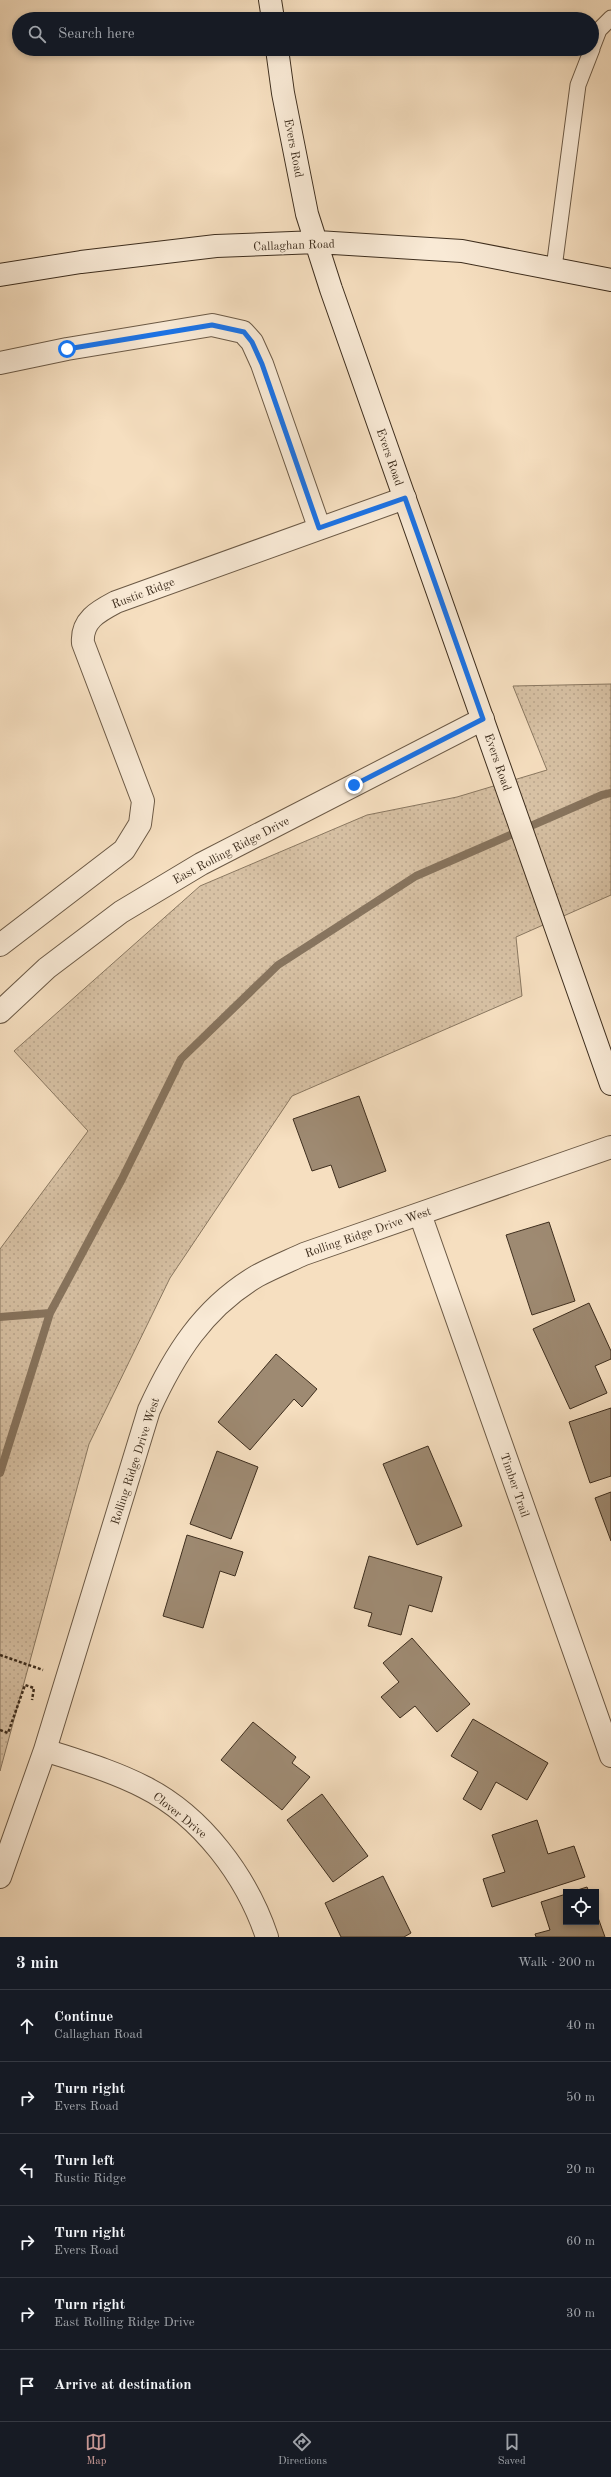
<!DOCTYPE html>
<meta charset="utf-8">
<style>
:root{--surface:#171b24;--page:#20242c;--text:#f1f3f6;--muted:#9ea1a6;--line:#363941;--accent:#c59692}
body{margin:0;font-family:"Old Standard TT",serif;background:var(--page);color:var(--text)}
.controls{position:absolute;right:12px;bottom:12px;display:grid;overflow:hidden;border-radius:0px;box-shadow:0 2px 6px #0003}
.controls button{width:36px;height:36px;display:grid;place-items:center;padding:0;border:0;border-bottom:1px solid var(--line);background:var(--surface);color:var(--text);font:20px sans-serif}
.stop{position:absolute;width:12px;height:12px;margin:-9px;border:3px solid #1a73e8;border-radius:50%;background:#fff}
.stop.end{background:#1a73e8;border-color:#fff;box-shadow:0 1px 4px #0008}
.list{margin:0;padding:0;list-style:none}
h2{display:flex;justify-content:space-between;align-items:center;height:52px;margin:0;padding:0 16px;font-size:17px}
h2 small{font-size:13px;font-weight:400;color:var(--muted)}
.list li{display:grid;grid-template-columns:26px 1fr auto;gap:12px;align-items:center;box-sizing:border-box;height:72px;padding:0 16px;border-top:1px solid var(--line)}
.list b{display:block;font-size:15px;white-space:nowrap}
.list p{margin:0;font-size:13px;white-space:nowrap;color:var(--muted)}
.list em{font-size:13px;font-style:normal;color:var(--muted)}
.icon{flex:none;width:22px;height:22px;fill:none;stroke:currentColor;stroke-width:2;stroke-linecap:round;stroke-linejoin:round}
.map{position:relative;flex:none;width:611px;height:1937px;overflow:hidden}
.search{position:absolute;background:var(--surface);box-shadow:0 2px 6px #0003;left:12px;right:12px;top:12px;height:44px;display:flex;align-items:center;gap:10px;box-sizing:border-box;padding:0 14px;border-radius:22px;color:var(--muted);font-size:15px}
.sheet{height:484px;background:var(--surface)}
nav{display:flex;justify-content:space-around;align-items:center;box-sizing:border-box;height:56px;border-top:1px solid var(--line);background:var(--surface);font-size:11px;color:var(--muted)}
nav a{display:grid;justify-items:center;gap:2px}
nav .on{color:var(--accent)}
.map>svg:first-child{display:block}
</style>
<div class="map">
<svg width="611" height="1937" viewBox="0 0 611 1937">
<defs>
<pattern id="grass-dots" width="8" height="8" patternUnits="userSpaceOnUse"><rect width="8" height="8" fill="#d7c1a4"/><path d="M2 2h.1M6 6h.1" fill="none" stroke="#baa68d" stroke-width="1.8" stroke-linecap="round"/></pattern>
</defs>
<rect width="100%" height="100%" fill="#f6dfc0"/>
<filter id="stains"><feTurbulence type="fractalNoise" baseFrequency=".005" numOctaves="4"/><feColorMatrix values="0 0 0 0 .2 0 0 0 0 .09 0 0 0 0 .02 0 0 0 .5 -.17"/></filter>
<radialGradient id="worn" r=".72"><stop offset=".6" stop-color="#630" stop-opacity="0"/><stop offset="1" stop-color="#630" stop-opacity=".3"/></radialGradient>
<!-- grass -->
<path fill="url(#grass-dots)" stroke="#8a7861" d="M 611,684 L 611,895 L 516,937 L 522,996 L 292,1096 L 170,1278 L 89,1444 L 0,1771 L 0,1249 L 88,1131 L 14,1051 L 200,886 L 367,815 L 457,797 L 547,770 L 513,686 Z"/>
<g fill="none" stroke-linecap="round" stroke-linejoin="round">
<!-- stream -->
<path stroke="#87745e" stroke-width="8" d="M 0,1317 L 50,1313
M 0,1473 L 50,1313 L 122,1179 L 181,1059 L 278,965 L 416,876 L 602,795 L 611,793"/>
</g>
<!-- building -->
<path fill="#9e8a72" stroke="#3e2e1e" d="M 359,1096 L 386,1171 L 339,1188 L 331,1165 L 312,1171 L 293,1119 Z
M 549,1222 L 575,1301 L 532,1315 L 506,1235 Z
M 589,1303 L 611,1351 L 611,1359 L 595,1366 L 607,1393 L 570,1409 L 533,1329 Z
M 276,1354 L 317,1389 L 302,1407 L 294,1399 L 250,1450 L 218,1422 Z
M 611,1408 L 611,1476 L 590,1483 L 569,1422 Z
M 428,1446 L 462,1526 L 417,1545 L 383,1464 Z
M 217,1451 L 258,1467 L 231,1539 L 190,1524 Z
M 611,1492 L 611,1541 L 595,1498 Z
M 187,1535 L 243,1552 L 235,1576 L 220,1571 L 203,1628 L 163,1616 Z
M 369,1556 L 442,1577 L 432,1612 L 409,1605 L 401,1635 L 368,1626 L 372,1613 L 354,1608 Z
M 412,1638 L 470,1704 L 437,1732 L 415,1706 L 400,1718 L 381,1697 L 399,1682 L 383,1663 Z
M 473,1719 L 548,1763 L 527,1800 L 496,1782 L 481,1810 L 463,1799 L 478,1772 L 451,1756 Z
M 253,1722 L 296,1757 L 292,1763 L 310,1777 L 282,1810 L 221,1760 Z
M 322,1794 L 368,1856 L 333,1882 L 287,1820 Z
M 537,1820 L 548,1854 L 574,1846 L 585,1877 L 492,1907 L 483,1879 L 505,1872 L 492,1835 Z
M 383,1876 L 411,1933 L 404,1937 L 341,1937 L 325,1903 Z
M 587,1887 L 589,1892 L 571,1892 Z
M 566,1894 L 566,1922 L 596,1922 L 596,1912 L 605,1937 L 536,1937 L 535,1934 L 550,1930 L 541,1902 Z"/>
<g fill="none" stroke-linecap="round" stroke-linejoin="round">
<!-- service casing -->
<g stroke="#6c5a46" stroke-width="17">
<path id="service" d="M 592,48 L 599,30 L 611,18
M 554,268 L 578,85 L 592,49"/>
</g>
<!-- minor casing -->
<g stroke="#6c5a46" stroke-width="24">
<path id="minor" d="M 0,363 L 67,349 L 212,325 L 243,332 L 252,342 L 262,364 L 319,527
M 0,945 L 124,850 L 140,824 L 143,801 L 83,643 C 81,620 99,611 116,602 L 405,498
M 0,1012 L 47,968 L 121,912 L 201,864 L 483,719
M 420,1214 L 611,1756
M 45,1750 C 78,1761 113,1771 144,1787 C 202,1816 247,1877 267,1937
M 0,1877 L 45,1750 L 149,1410 C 174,1355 203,1308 257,1276 C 272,1268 289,1261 304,1254 L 611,1147"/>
</g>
<!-- secondary casing -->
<g stroke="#3e2e1e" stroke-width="24">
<path id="secondary" d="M 270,0 L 273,19
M 277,49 L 283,93 L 307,214 L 331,289 L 611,1084
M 0,275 L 81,262 L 216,246 L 317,242 L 462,251 L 611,280"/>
</g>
<!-- path -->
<path stroke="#3e2e1e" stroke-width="2.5" stroke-dasharray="3 2" stroke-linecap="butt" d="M 0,1655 L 43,1670
M 0,1730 L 8,1733 L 25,1685 L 34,1688 L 32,1700"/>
<!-- service -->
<use href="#service" stroke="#f9ead6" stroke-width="15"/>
<!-- minor -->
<use href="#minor" stroke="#f9ead6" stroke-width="22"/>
<!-- secondary -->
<use href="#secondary" stroke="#f9ead6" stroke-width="22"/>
</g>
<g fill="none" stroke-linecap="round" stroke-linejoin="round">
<!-- route -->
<path stroke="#1a73e8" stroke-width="5" d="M 67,349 L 212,325 L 244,332 L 252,342 L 262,364 L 319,528 L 405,498 L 483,719 L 354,785"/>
</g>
<g text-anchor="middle" stroke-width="4" stroke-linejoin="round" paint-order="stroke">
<!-- street labels -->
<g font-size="12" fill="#3e2e1e" stroke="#f9ead6">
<text transform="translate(294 148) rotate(79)" y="4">Evers Road</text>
<text transform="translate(294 245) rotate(-2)" y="4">Callaghan Road</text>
<text transform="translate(390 457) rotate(71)" y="4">Evers Road</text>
<text transform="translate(143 593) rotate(-21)" y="4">Rustic Ridge</text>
<text transform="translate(498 762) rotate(71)" y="4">Evers Road</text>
<text transform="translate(231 850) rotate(-28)" y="4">East Rolling Ridge Drive</text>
<text transform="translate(368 1232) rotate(-19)" y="4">Rolling Ridge Drive West</text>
<text transform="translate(135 1461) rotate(-72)" y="4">Rolling Ridge Drive West</text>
<text transform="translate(515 1485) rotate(71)" y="4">Timber Trail</text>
<text transform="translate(180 1815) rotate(39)" y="4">Clover Drive</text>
</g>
</g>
<rect width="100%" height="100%" filter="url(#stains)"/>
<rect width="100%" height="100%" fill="url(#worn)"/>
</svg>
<div class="controls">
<button><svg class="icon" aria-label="locate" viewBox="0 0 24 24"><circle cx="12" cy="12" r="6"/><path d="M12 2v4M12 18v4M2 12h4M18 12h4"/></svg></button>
</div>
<div class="stop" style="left:67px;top:349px"></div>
<div class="stop end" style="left:354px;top:785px"></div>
<div class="search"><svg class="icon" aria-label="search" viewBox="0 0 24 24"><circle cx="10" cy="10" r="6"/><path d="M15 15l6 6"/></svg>Search here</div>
</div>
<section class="sheet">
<h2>3 min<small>Walk · 200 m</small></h2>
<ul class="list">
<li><svg class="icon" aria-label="ahead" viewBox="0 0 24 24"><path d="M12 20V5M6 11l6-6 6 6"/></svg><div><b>Continue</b><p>Callaghan Road</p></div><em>40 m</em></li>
<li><svg class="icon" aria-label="right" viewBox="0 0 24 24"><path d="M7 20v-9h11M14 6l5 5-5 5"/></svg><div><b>Turn right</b><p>Evers Road</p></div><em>50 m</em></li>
<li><svg class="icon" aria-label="left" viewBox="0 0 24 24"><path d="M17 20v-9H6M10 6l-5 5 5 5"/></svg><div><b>Turn left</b><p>Rustic Ridge</p></div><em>20 m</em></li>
<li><svg class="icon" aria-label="right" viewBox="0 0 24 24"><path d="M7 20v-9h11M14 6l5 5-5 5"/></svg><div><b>Turn right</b><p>Evers Road</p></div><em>60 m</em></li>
<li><svg class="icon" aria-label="right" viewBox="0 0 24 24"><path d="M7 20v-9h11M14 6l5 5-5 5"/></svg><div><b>Turn right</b><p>East Rolling Ridge Drive</p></div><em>30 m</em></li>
<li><svg class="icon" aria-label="arrive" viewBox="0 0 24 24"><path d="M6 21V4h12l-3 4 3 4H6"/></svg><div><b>Arrive at destination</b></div></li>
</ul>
</section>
<nav>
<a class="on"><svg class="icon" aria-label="map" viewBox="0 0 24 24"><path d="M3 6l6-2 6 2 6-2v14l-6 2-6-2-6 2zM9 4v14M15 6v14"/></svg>Map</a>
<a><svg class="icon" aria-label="directions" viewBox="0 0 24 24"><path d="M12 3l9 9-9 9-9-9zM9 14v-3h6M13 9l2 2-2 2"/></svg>Directions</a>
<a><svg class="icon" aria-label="saved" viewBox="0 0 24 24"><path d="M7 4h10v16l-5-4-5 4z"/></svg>Saved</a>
</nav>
